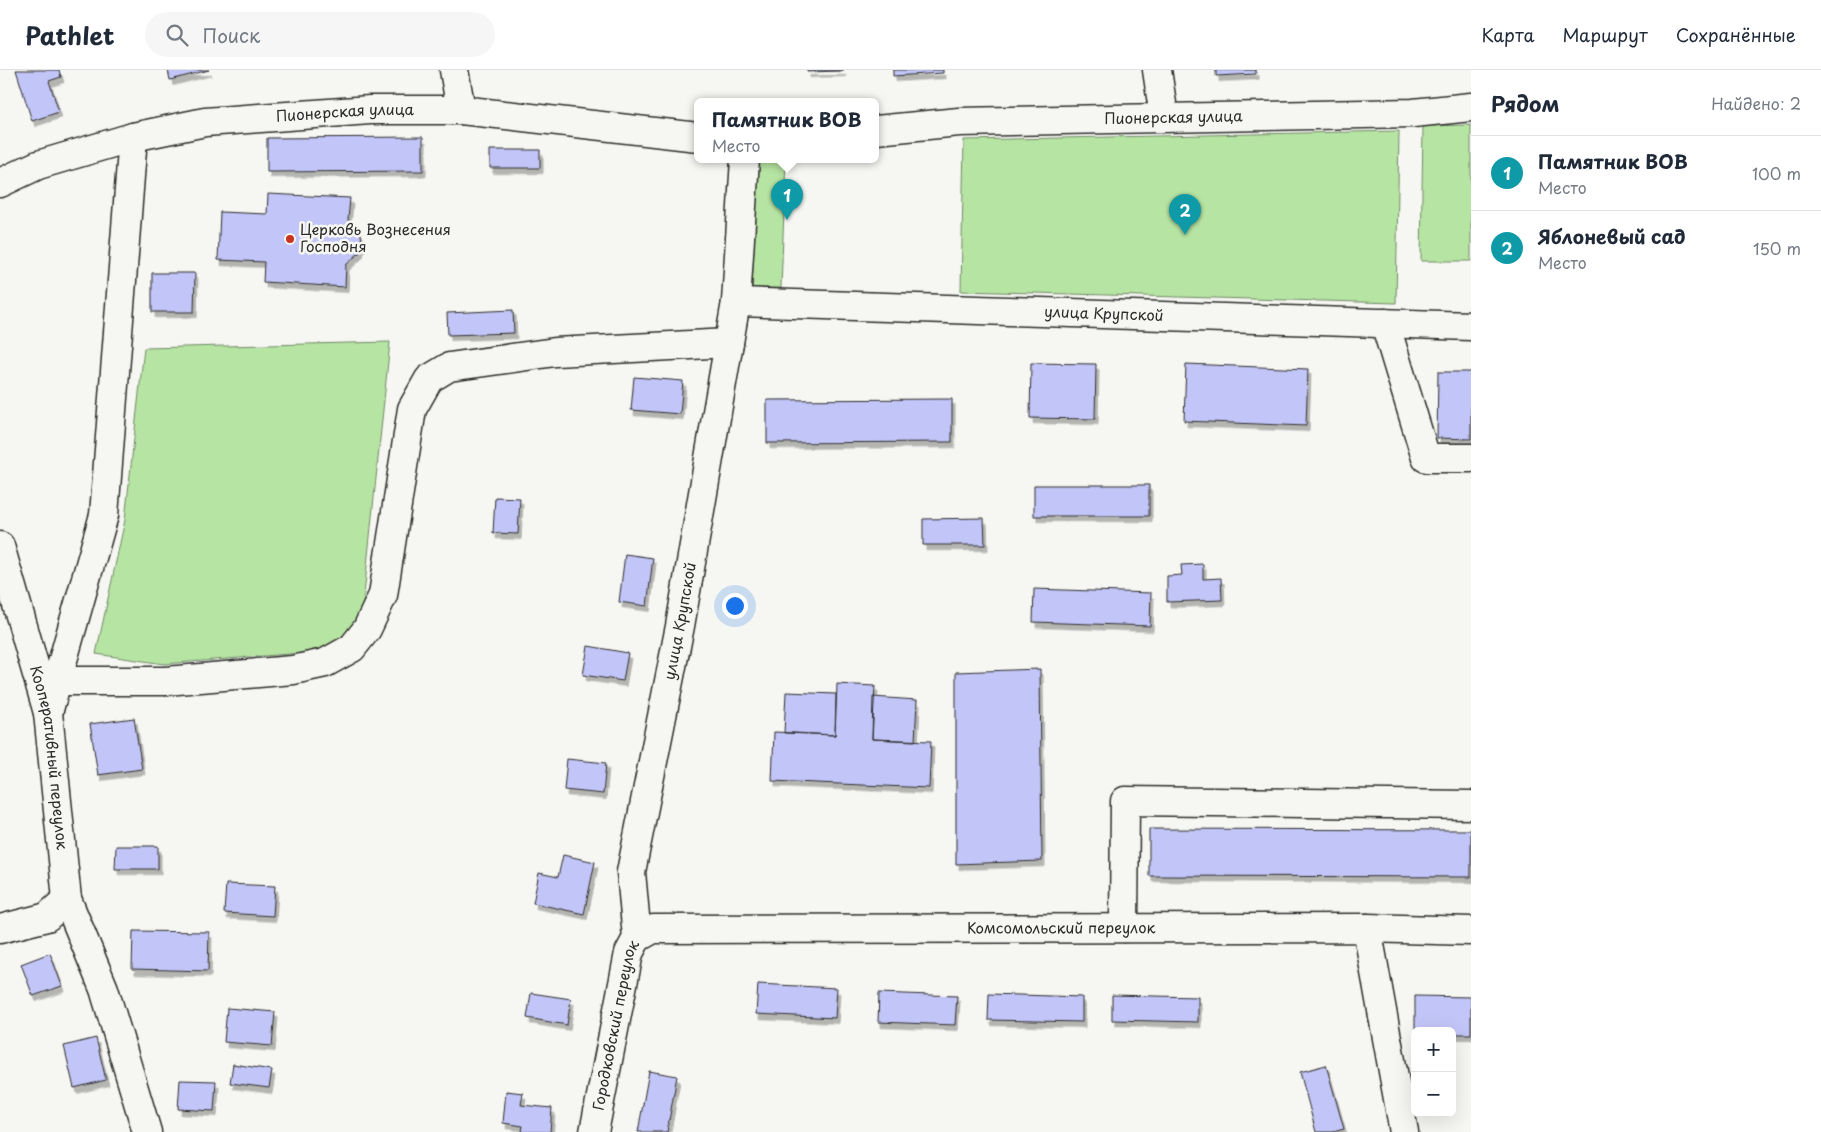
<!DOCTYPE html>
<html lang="ru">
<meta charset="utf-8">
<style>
:root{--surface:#fff;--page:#f6f6f7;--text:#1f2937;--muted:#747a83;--line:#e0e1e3;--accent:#0f766e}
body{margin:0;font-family:"Playpen Sans",sans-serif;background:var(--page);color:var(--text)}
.controls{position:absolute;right:15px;bottom:15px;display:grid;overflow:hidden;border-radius:8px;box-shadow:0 5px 20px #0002}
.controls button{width:45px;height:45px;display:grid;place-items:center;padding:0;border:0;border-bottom:1px solid var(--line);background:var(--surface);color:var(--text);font:25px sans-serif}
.you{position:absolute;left:734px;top:535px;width:18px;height:18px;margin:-12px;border:4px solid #fff;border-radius:50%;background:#1a73e8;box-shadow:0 0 0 8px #1a73e833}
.badge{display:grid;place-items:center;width:32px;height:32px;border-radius:50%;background:var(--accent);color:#fff;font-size:16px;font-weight:700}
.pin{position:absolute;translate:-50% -41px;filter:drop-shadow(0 1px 2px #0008)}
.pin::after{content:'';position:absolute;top:26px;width:18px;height:15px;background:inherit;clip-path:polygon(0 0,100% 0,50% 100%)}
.popup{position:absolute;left:694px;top:28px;width:185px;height:65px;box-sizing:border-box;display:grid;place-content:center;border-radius:8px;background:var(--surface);filter:drop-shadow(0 1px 4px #0005);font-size:16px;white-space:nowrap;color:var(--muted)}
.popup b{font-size:19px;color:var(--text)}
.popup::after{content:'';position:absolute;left:50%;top:100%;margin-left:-10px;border:10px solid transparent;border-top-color:var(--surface)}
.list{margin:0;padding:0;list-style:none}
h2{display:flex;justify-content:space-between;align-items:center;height:65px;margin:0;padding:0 20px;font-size:21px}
h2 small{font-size:16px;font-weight:400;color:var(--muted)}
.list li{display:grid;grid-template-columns:32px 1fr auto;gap:15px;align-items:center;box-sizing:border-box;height:75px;padding:0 20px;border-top:1px solid var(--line)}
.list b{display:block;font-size:19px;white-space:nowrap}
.list p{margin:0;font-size:16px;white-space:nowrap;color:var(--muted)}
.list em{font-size:16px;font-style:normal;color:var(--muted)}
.icon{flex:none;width:28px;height:28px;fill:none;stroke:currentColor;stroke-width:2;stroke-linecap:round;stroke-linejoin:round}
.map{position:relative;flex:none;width:1471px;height:1062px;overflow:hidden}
header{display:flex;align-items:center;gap:30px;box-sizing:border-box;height:70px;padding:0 25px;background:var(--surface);border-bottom:1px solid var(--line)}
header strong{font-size:24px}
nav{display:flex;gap:28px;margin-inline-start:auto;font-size:18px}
.search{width:350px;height:45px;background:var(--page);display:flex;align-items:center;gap:12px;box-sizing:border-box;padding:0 18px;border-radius:28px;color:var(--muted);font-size:19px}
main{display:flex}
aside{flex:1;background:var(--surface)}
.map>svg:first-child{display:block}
</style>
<header>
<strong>Pathlet</strong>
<div class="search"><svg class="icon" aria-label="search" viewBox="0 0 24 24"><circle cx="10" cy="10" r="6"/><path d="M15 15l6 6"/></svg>Поиск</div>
<nav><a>Карта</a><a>Маршрут</a><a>Сохранённые</a></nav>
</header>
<main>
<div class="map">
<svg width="1471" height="1062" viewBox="0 0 1471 1062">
<defs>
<filter id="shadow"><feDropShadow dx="3" dy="5.5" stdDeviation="0" flood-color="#0004"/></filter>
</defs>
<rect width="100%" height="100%" fill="#f6f6f2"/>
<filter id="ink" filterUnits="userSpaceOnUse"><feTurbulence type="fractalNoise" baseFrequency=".02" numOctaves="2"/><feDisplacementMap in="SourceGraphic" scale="10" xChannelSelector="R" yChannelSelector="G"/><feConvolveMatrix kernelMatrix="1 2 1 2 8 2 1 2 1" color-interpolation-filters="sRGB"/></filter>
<g filter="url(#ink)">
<!-- green -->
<path fill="#b6e4a2" stroke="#708866" d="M 1471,55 L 1471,191 L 1421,191 L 1423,56 Z
M 1399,61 L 1396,233 L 961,221 L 964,70 Z
M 758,89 L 786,89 L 781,218 L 752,218 Z
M 390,272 L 361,554 L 348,571 L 301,583 L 164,594 L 96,584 L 125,450 L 144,278 Z"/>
<!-- building -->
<path fill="#c2c5f7" stroke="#2b2b2b" filter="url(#shadow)" d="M 16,0 L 59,0 L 61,7 L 49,11 L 59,42 L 32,51 Z
M 168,0 L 209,0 L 170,10 Z
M 807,0 L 843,0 L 843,1 L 807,2 Z
M 893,0 L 943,0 L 943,3 L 893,6 Z
M 1216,0 L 1256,0 L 1256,4 L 1216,6 Z
M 423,67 L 423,101 L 267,102 L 267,68 Z
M 490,80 L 540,80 L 540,98 L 490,98 Z
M 268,124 L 350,128 L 348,150 L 356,156 L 361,164 L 362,173 L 360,182 L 346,195 L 345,217 L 263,212 L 264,192 L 218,190 L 220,142 L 267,144 Z
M 152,203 L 195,203 L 194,242 L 152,242 Z
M 513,240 L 514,263 L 448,265 L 447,243 Z
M 1031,293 L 1096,294 L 1095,349 L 1030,348 Z
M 1186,294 L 1308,299 L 1306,356 L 1184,351 Z
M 1438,302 L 1471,302 L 1471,369 L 1437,368 Z
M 634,307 L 683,311 L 680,344 L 631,340 Z
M 952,329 L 952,372 L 767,373 L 767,330 Z
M 1034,415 L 1149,415 L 1149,446 L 1034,446 Z
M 495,427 L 520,428 L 518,464 L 493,463 Z
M 984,448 L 985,475 L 923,475 L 923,449 Z
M 625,484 L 653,488 L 647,536 L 619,532 Z
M 1203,494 L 1203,509 L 1221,508 L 1222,530 L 1167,532 L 1167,506 L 1182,505 L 1181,495 Z
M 1034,519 L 1151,523 L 1150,556 L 1033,552 Z
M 588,576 L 628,583 L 623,611 L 583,605 Z
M 1040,599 L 1042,791 L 956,794 L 956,602 Z
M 837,614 L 875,616 L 872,669 L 931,671 L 929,718 L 772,711 L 774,662 L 835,665 Z
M 786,622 L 836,624 L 835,665 L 784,663 Z
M 873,627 L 917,630 L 915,671 L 872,669 Z
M 134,648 L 142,699 L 98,705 L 90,654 Z
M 567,689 L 606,693 L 603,724 L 564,720 Z
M 1149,759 L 1471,760 L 1471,807 L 1149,806 Z
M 116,776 L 158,776 L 158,799 L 115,799 Z
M 563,785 L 595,792 L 584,844 L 533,833 L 539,803 L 558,807 Z
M 226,814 L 275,816 L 273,846 L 224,843 Z
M 133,861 L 209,862 L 208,901 L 132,899 Z
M 50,883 L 62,916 L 33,926 L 21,894 Z
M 758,914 L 837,918 L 835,948 L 756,944 Z
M 531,923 L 571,929 L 567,955 L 527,948 Z
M 879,923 L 957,926 L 955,955 L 878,952 Z
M 989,924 L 1082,927 L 1082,952 L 988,950 Z
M 1112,925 L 1198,927 L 1198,952 L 1112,950 Z
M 1415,926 L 1471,927 L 1471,964 L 1452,964 L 1452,961 L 1415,961 L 1415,964 Z
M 227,938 L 275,942 L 272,976 L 224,972 Z
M 96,968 L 106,1010 L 74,1018 L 64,976 Z
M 233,994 L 272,1000 L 269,1018 L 230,1013 Z
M 1326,995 L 1344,1059 L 1333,1062 L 1316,1062 L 1300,1002 Z
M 649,1001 L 677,1006 L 667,1062 L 638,1062 Z
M 180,1010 L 216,1011 L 214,1041 L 178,1039 Z
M 506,1021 L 523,1023 L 521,1035 L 552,1038 L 550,1062 L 522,1062 L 523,1056 L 503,1053 Z"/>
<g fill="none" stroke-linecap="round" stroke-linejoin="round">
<!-- minor casing -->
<g stroke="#2b2b2b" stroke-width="31">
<g id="minor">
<path d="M 454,0 L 461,40"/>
<path d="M 1157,0 L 1164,47"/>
<path id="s1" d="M 876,60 L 959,52 L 1413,43 L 1471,37"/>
<path id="s2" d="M 0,113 L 38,95 L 133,67 L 205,52 L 370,40 L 461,40 L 698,67"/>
<path id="s3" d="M 736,232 L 1471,256"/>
<path d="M 1385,253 L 1426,388 L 1471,388"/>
<path id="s4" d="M 0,476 L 48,643 L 67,829 L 47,847 L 0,859"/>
<path d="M 57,611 L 166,611 L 293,600 L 325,593 L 352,578 L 367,559 L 383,525 L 412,339 L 429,309 L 449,297 L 555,282 L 729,273"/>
<path d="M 48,643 L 104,445 L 133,67"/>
<path d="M 67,829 L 104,919 L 147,1062"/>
<path d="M 1124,858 L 1125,731 L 1471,735"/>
<path d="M 1367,858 L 1404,1062"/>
<path id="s5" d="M 637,868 L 631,802 L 680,556 L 736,232 L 745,89"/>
<path id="s6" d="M 594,1062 L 629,883 L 637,868 L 653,859 L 1367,858 L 1471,861"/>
</g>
</g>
<!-- minor -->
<use href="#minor" stroke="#f6f6f2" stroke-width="28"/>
</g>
</g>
<!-- markers -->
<circle fill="#c8321e" stroke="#f6f6f2" stroke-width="2" cx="290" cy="169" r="5"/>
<g text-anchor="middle" stroke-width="5" stroke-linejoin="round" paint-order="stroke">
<!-- street labels -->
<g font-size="15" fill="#2b2b2b" stroke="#f6f6f2">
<text dy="5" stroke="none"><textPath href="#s2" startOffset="355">Пионерская улица</textPath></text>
<text dy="5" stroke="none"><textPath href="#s1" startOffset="298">Пионерская улица</textPath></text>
<text dy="5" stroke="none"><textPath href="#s3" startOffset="368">улица Крупской</textPath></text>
<text dy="5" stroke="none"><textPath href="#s5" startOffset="322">улица Крупской</textPath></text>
<text dy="5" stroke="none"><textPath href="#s4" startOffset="218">Кооперативный переулок</textPath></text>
<text dy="5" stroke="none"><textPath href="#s6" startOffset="626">Комсомольский переулок</textPath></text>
<text dy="5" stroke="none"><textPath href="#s6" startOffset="109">Городковский переулок</textPath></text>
</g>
<!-- poi labels -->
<g font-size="15" fill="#2b2b2b" stroke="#f6f6f2" text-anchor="start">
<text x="300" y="165">Церковь Вознесения<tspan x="300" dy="17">Господня</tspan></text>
</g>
</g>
</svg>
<div class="controls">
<button>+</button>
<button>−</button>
</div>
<div class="you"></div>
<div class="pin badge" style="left:787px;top:150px;background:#0f9aa8">1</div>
<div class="popup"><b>Памятник ВОВ</b>Место</div>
<div class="pin badge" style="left:1185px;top:165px;background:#0f9aa8">2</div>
</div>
<aside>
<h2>Рядом<small>Найдено: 2</small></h2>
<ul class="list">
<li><span class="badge" style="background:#0f9aa8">1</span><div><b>Памятник ВОВ</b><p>Место</p></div><em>100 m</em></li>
<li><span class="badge" style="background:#0f9aa8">2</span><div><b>Яблоневый сад</b><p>Место</p></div><em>150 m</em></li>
</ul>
</aside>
</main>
